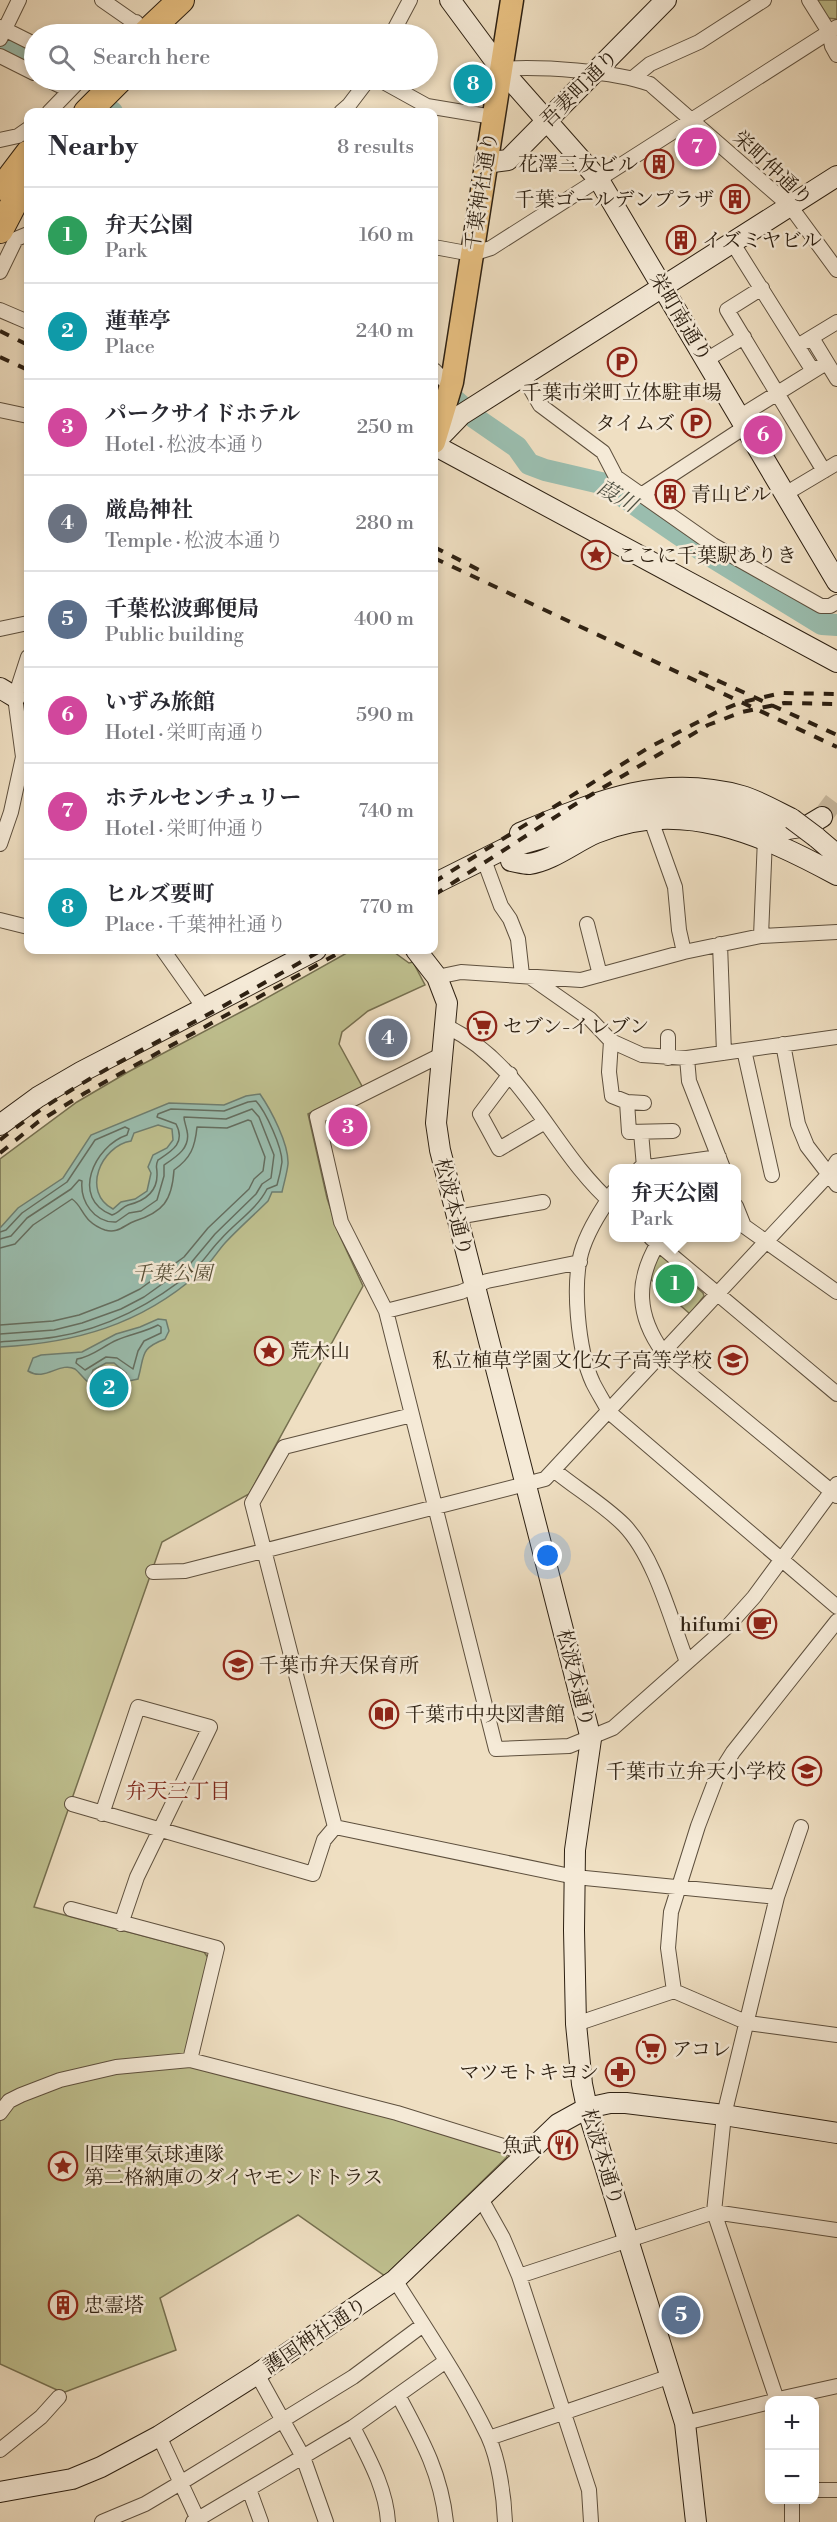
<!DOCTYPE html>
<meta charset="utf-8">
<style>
:root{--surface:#fff;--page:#f2f2f3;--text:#2b2b33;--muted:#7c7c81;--line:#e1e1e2;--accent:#8f2418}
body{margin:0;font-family:"Libre Bodoni","Noto Serif JP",serif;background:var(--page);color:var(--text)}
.controls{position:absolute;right:18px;bottom:18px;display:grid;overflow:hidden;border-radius:12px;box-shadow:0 3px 9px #0003}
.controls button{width:54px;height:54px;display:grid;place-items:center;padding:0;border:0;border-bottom:2px solid var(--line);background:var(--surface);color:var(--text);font:30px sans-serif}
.you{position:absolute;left:548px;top:1556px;width:21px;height:21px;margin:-15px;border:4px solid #fff;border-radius:50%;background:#1a73e8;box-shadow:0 0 0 9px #1a73e833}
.badge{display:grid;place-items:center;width:39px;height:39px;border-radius:50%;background:var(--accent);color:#fff;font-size:20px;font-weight:700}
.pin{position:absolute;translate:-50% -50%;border:3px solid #fff;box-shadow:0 2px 6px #0006}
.popup{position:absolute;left:609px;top:1164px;width:132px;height:78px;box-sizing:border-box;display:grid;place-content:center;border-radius:12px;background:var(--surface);filter:drop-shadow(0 2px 4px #0005);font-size:20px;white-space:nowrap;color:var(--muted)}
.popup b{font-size:22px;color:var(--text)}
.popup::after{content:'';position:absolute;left:50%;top:100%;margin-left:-12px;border:12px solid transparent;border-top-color:var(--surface)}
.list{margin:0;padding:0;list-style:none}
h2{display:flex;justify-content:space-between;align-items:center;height:78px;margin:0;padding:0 24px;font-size:26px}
h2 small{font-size:20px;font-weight:400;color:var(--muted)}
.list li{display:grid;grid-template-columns:39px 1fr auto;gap:18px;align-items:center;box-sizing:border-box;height:96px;padding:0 24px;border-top:2px solid var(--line)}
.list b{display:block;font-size:22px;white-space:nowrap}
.list p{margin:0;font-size:20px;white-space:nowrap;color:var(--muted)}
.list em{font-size:20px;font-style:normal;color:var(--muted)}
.icon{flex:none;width:33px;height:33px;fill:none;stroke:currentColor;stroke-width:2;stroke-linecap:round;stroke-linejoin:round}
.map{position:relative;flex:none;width:837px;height:2522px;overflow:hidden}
.search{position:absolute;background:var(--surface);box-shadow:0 3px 9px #0003;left:24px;top:24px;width:414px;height:66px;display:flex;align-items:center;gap:15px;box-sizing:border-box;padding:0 21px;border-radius:33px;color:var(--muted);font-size:22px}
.panel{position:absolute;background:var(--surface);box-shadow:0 3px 9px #0003;left:24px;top:108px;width:414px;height:846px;border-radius:12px}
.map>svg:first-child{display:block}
</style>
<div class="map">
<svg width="837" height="2522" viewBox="0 0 837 2522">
<rect width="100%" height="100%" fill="#efdfc2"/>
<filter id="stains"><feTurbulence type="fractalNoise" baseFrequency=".00333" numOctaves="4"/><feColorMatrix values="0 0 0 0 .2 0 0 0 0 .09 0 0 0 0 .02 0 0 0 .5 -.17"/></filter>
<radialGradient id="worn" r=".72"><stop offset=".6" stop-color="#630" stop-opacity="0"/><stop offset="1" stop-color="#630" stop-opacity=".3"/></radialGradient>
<!-- green -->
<path fill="#bfc08f" stroke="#767050" stroke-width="1.5" d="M 815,0 L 837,0 L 837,19 L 826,18 Z
M 352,950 L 391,950 L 409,963 L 413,962 L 425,985 L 368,1011 L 342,1032 L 339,1044 L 363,1088 L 308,1114 L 327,1198 L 338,1232 L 363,1286 L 249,1494 L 162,1542 L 34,1907 L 204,1952 L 211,1962 L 189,2066 L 332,2101 L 505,2152 L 507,2157 L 385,2276 L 298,2215 L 160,2298 L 176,2350 L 65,2392 L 57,2390 L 0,2364 L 0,1159 L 77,1102 L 128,1072 L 254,1005 Z
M 658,1252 L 703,1293 L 704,1296 L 690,1314 L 646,1275 Z"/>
<!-- water -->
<path fill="#9abdae" stroke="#6e7e70" stroke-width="1.5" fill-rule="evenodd" d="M 260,1094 C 271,1110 289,1144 288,1164 C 287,1173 284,1183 282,1192 L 272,1192 L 268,1201 C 254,1215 239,1228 225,1243 C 216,1253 209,1266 198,1274 C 140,1325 75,1343 0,1347 L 0,1228 L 18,1208 L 63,1178 L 91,1135 L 169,1103 L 224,1105 L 246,1096 ZM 158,1125 L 172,1129 L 173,1140 L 167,1148 L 153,1155 L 148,1167 L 151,1173 L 147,1191 L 135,1199 L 121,1202 L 113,1209 C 81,1192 101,1146 131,1141 L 134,1133 Z
M 158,1319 L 166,1320 L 169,1331 L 165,1339 C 139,1349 145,1355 138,1379 L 129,1381 L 126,1373 L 114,1363 L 106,1363 L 93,1370 L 89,1383 C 84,1379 79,1372 75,1369 C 60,1361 45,1382 28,1371 L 33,1358 L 41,1355 L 82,1352 L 116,1334 L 140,1327 Z"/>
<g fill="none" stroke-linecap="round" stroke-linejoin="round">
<!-- shore -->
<path stroke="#646e60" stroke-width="1.5" d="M 0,1232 L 6,1230 L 22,1213 L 67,1182 L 95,1140 L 125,1127 L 129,1129 L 127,1135 C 94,1146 70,1199 112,1215 C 119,1213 122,1207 128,1205 C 144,1201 158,1193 157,1173 C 157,1167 155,1166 158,1160 C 172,1151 186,1143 176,1124 L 157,1117 L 158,1114 L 171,1109 L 224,1111 L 248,1102 L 256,1101 C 266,1112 282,1147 282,1162 C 281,1169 279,1178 277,1185 L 267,1189 C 257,1209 236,1222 221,1239 C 211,1249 204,1261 194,1270 C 155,1303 106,1329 55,1337 C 37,1340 18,1340 0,1342
M 0,1239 L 11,1236 L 27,1218 L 71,1189 L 79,1180 L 82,1181 C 80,1201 94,1223 116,1222 L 129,1213 L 141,1211 L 157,1200 L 164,1176 L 164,1165 C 176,1157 191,1148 187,1131 C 186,1125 184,1122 184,1117 L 226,1119 L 252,1109 L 259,1117 L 274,1155 L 271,1178 L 262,1184 L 256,1194 L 215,1234 L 190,1264 L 144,1297 L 121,1309 L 82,1323 L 54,1330 L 0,1334
M 0,1248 L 15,1244 L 33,1225 L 72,1199 C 84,1207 82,1222 105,1230 C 118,1234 124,1225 135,1221 C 163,1212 172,1201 174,1170 C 191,1158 195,1147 197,1127 L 227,1128 L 248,1120 L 251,1121 L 265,1157 L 263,1171 L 254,1179 L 249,1189 L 208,1228 L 184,1257 L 140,1289 L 118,1300 L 79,1315 L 53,1321 L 0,1325
M 158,1325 L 161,1327 L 161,1333 L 144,1341 L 138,1351 L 133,1369 L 117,1358 L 106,1357 L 85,1370 L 76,1363 L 77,1359 C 92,1357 103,1346 117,1340 C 131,1334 145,1332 158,1325 Z"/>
<!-- river -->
<path stroke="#9abdae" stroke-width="22" d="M 0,43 L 34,59
M 111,112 L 112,112
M 434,382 L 475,418 L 517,447 L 529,464 L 545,470 L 605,484 L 706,553 L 822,624 L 837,625"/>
<!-- secondary-tunnel -->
<path stroke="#c8b99f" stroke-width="20" stroke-dasharray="20 10" stroke-linecap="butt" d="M 822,817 L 837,797"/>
<!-- street casing -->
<g stroke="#5e503e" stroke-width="16">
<path id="street" d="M 102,0 L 148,32
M 809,0 L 829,32 L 832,46 L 837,55
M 0,27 L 34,44
M 124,34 L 136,22
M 392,34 L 410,0
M 0,39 L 19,0
M 0,56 L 34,73
M 501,69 C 539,66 615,71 650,84 L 790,206 L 837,270
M 633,78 L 650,64 L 699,42 L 764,0
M 48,80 L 69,90
M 380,80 L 427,106 L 493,117
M 49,112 L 80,80
M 341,112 L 349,105 L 368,80
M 0,140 L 18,136 L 28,129
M 732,242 L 813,371
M 434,247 L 472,254 L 491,248 L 837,27
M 0,272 L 16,239 L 28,234
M 762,288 L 727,310 L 824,471
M 0,310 L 28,322
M 812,338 L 837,379
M 804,342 L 837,322
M 706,360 L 744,337
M 434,370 L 451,387
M 523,376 L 540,405 L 603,452 L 616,477 L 713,545 L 821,606 L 830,606 L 837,602
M 0,410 L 28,416
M 739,417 L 826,363
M 785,494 L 837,463
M 641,495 L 745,427
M 0,629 L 28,623
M 651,820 L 675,887 L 679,930 L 684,952
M 0,844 L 11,812 L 23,757 L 15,697 L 28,657
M 484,860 L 501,906 L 510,919 L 518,939 L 522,975
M 0,920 L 28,927
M 587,924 L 600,975
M 761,936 L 765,838
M 720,944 L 724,1053
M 163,950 L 204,1008
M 437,977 L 461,972 L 581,980 L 684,952 L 761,936 L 837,932
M 530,977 L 590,1019 L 611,1041 L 642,1055 L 687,1058 L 837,1037
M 446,1026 C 527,1066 550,1149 614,1205
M 611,1041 L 609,1072 L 612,1096 L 627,1102 L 644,1103
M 783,1044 L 798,1124 L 807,1146 L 837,1185
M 744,1050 L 772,1175
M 443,1054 L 317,1117 L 341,1222 L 386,1311 L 496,1749 L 569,1746 L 613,1728 L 728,1626 L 754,1597 L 837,1484
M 668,1058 L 668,1037
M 687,1058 L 689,1081 L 723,1168
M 510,1074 L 480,1114 L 499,1149 L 545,1122
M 627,1102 L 629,1132 L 673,1131
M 641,1132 L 644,1167
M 640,1168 L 719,1157
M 614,1191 C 602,1209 590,1227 583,1247 C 571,1281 578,1351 593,1383 C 598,1393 604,1402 609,1412 L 837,1607
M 736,1206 L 744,1226 L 837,1292
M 457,1217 L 543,1202
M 651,1238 L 837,1394
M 658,1243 C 635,1282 637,1316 663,1352 L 837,1496
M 386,1311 L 461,1292 L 487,1281 L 580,1262
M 555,1471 C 577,1489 604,1505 624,1525 C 655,1557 671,1620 687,1662
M 153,1572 L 185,1571 L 545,1479 L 828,1175 L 837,1161
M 837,1621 L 733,1752 L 716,1779 L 698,1826 L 671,1912 L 668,1948 L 674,1991 L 748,2023 L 837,2035
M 72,1804 L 313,1874 L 324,1840 L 335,1827
M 102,1814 L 138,1707 L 210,1727 L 137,1877 L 121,1924
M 335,1827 L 252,1503 L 284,1447 L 412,1415
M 335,1827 L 575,1877 L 777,1897
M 71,1909 L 217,1948 L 190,2060
M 576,2024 L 674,1991
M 0,2113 L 9,2101 L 21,2095 L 60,2080 L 116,2067 L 190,2060 L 397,2113 L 526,2153
M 480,2197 L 503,2238 L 519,2276 L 589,2490 L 591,2522
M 519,2276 L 714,2212 L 837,2230
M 395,2280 C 427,2331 462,2382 488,2436 C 499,2460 504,2496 505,2522
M 257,2374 L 303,2457 L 326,2522
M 398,2395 C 421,2438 441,2473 446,2522
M 774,2400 L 837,2386
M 777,2400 L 714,2212 L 724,2115 L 777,1897 L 801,1827
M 685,2423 L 770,2402
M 353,2427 C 368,2457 386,2488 388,2522
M 159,2436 L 199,2522
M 489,2438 L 671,2376
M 0,2450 L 41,2417 L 59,2397
M 249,2489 L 261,2522
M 814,2490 L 837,2490
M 792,2500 L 792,2522
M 102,2522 L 145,2504 L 182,2482 L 353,2377 L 423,2325
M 193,2522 L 353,2427 L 446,2361"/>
</g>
<!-- secondary casing -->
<g stroke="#2d2012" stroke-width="22">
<path id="secondary" d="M 450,0 L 501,69 L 599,180 L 837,582
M 485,163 L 508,160 L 666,0
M 434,443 L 461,415 L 837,176
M 434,445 L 837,662
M 0,688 L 15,697
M 520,833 C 595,802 659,773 742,796 C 759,801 776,811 792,819
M 816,837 L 837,855
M 511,861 C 517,862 524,864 529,864 C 552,861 575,842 596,833 C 681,797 763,835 837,875
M 434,884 L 504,849 L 564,832 L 610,813 L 642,807 L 677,803 L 709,806 L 788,829 L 807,826 L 822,817
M 416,950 L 437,977 L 447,1003 L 436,1123 L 440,1150 L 591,1739 L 575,1850 L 574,1930 L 576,2024 L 582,2084 L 587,2108 L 685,2423 L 696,2522
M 0,1125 L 38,1097 L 81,1072 L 316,950
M 0,2492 L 72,2479 L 101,2467 L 159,2436 L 257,2374 L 395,2280 L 558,2124 L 587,2108 L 610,2103 L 626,2103 L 724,2115 L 837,2133"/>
</g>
<!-- primary casing -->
<g stroke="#2d2012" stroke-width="25">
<path id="primary" d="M 434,442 L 452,382 L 512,0"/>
</g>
<!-- highway casing -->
<g stroke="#2d2012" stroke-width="28">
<path id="highway" d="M 145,34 L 181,0
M 87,112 L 119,80
M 3,187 L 28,154
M 0,230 L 28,176"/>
</g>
<!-- street -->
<use href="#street" stroke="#f5ead7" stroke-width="14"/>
<!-- secondary -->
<use href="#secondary" stroke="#f5ead7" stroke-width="20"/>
<!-- primary -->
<use href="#primary" stroke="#e8c081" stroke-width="22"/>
<!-- highway -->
<use href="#highway" stroke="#e8c081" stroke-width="26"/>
<!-- rail -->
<path stroke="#2d2012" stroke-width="4" stroke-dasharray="10 10" stroke-linecap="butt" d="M 0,331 L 28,345
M 0,357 L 28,370
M 434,547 L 487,574
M 434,558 L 837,747
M 699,672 L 837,735
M 434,882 L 648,748 L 717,712 L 739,703 L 781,693 L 837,694
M 434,895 L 574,805 L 708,725 L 742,712 L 784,703 L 837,704
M 0,1140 C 57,1094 119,1062 183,1028 C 230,1003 276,976 322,950
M 0,1153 L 38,1122 L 85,1093 L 344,950"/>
<!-- secondary-bridge casing -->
<g stroke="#2d2012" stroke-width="22" stroke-linecap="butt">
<path id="secondary-bridge" d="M 792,819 L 816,837"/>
</g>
<!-- secondary-bridge -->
<use href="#secondary-bridge" stroke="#f5ead7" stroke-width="20"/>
</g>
<!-- icons -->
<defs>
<g id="building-ring" transform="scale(1.5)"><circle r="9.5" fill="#f5ead7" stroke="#8f2418" stroke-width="1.5"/><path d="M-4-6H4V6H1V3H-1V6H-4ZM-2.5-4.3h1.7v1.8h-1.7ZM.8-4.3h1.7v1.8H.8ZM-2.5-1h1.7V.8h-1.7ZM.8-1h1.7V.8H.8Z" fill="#8f2418"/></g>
<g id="parking-ring" transform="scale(1.5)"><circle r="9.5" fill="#f5ead7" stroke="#8f2418" stroke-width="1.5"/><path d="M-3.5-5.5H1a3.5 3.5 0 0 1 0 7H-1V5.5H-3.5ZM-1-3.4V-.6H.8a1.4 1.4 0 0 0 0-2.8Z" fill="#8f2418"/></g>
<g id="sight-ring" transform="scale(1.5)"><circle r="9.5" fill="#f5ead7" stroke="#8f2418" stroke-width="1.5"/><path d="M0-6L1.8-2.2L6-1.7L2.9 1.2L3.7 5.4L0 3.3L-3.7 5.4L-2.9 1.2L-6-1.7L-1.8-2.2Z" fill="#8f2418"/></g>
<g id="supermarket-ring" transform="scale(1.5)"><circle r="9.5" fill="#f5ead7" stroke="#8f2418" stroke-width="1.5"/><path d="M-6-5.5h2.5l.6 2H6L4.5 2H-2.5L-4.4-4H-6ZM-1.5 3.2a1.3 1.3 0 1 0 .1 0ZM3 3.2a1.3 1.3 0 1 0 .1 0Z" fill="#8f2418"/></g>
<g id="school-ring" transform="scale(1.5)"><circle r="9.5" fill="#f5ead7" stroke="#8f2418" stroke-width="1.5"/><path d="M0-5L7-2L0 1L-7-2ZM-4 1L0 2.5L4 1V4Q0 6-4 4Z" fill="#8f2418"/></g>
<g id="cafe-ring" transform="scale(1.5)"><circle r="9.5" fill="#f5ead7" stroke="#8f2418" stroke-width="1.5"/><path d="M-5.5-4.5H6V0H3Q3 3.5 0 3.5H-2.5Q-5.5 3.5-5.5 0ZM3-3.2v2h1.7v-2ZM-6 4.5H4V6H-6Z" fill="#8f2418"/></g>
<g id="library-ring" transform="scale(1.5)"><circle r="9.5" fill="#f5ead7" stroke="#8f2418" stroke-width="1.5"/><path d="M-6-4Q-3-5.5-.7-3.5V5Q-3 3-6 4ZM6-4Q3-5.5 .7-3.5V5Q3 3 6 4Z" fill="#8f2418"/></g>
<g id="pharmacy-ring" transform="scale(1.5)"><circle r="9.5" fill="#f5ead7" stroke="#8f2418" stroke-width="1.5"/><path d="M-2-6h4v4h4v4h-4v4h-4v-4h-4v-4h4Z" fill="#8f2418"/></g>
<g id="restaurant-ring" transform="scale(1.5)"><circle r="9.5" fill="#f5ead7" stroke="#8f2418" stroke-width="1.5"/><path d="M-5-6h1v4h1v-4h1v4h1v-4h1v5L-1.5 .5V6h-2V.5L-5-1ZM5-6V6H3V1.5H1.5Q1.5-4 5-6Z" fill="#8f2418"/></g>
</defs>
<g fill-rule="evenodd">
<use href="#building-ring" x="659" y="164"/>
<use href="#building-ring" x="735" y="199"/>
<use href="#building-ring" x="681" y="240"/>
<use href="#parking-ring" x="622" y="362"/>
<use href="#parking-ring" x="696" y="423"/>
<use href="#building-ring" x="670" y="494"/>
<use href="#sight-ring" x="596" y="555"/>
<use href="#supermarket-ring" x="482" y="1026"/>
<use href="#sight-ring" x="269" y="1351"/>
<use href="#school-ring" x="733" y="1360"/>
<use href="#cafe-ring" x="762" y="1624"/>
<use href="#school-ring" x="238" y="1665"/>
<use href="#library-ring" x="384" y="1714"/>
<use href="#school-ring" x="807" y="1771"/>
<use href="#supermarket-ring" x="651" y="2049"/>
<use href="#pharmacy-ring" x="620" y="2072"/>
<use href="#restaurant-ring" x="563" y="2145"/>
<use href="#sight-ring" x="63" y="2166"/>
<use href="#building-ring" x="63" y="2305"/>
</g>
<g text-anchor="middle" stroke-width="5" stroke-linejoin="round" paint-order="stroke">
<!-- street labels -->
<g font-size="20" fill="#2d2012" stroke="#f5ead7">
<text transform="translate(579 88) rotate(-45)" y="7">吾妻町通り</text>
<text transform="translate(773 168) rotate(43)" y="7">栄町仲通り</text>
<text transform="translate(481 191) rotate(-81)" y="7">千葉神社通り</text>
<text transform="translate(681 317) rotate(59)" y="7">栄町南通り</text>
<text transform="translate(454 1207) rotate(76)" y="7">松波本通り</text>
<text transform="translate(576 1678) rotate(76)" y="7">松波本通り</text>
<text transform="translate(603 2157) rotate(73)" y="7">松波本通り</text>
<text transform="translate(315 2335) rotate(-34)" y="7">護国神社通り</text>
</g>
<!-- poi labels -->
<g font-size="20" fill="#2d2012" stroke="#f5ead7" text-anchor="start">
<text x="638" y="171" text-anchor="end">花澤三友ビル</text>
<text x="714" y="206" text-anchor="end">千葉ゴールデンプラザ</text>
<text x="702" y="247">イズミヤビル</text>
<text x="622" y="399" text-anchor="middle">千葉市栄町立体駐車場</text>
<text x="675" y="430" text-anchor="end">タイムズ</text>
<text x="691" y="501">青山ビル</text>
<text x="617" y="562">ここに千葉駅ありき</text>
<text x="503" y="1033">セブン-イレブン</text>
<text x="290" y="1358">荒木山</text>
<text x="712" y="1367" text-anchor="end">私立植草学園文化女子高等学校</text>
<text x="741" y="1631" text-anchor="end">hifumi</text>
<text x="259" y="1672">千葉市弁天保育所</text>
<text x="405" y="1721">千葉市中央図書館</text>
<text x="786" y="1778" text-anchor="end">千葉市立弁天小学校</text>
<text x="672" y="2056">アコレ</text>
<text x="599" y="2079" text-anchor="end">マツモトキヨシ</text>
<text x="542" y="2152" text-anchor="end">魚武</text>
<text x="84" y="2161">旧陸軍気球連隊<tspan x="84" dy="23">第二格納庫のダイヤモンドトラス</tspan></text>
<text x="84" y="2312">忠霊塔</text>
</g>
<!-- park labels -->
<g font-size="20" font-style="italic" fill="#595038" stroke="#f5ead7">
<text x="172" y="1280">千葉公園</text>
</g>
<!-- water labels -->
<g font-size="21" font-style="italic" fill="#4e4f41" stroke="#f5ead7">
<text transform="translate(617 496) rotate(30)" y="7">葭川</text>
</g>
<!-- neighbourhood labels -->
<g font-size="21" fill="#7a1f14" stroke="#f5ead7">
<text x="178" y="1798">弁天三丁目</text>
</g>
</g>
<rect width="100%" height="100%" filter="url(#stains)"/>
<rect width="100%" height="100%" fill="url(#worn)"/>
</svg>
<div class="controls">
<button>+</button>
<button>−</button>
</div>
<div class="you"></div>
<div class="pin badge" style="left:675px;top:1284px;background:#2e9e5b">1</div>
<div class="popup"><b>弁天公園</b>Park</div>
<div class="pin badge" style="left:109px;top:1388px;background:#0f9aa8">2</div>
<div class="pin badge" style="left:348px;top:1127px;background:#d1479c">3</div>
<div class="pin badge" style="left:388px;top:1038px;background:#6b7280">4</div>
<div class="pin badge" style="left:681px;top:2315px;background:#5c6f8a">5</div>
<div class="pin badge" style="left:763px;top:435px;background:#d1479c">6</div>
<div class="pin badge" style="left:697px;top:147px;background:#d1479c">7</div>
<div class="pin badge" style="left:473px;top:84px;background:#0f9aa8">8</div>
<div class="search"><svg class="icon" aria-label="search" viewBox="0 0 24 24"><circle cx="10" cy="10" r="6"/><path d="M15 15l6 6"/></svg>Search here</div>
<section class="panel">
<h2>Nearby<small>8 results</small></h2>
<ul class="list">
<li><span class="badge" style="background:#2e9e5b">1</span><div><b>弁天公園</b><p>Park</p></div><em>160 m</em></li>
<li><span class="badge" style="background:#0f9aa8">2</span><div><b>蓮華亭</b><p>Place</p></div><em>240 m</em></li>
<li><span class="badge" style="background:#d1479c">3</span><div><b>パークサイドホテル</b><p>Hotel · 松波本通り</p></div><em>250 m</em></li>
<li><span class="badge" style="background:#6b7280">4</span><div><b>厳島神社</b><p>Temple · 松波本通り</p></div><em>280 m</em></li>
<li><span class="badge" style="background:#5c6f8a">5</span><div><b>千葉松波郵便局</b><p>Public building</p></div><em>400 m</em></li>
<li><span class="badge" style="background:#d1479c">6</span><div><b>いずみ旅館</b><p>Hotel · 栄町南通り</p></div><em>590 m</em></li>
<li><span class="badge" style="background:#d1479c">7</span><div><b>ホテルセンチュリー</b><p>Hotel · 栄町仲通り</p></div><em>740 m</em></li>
<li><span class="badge" style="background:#0f9aa8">8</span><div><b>ヒルズ要町</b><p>Place · 千葉神社通り</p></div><em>770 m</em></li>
</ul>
</section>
</div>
